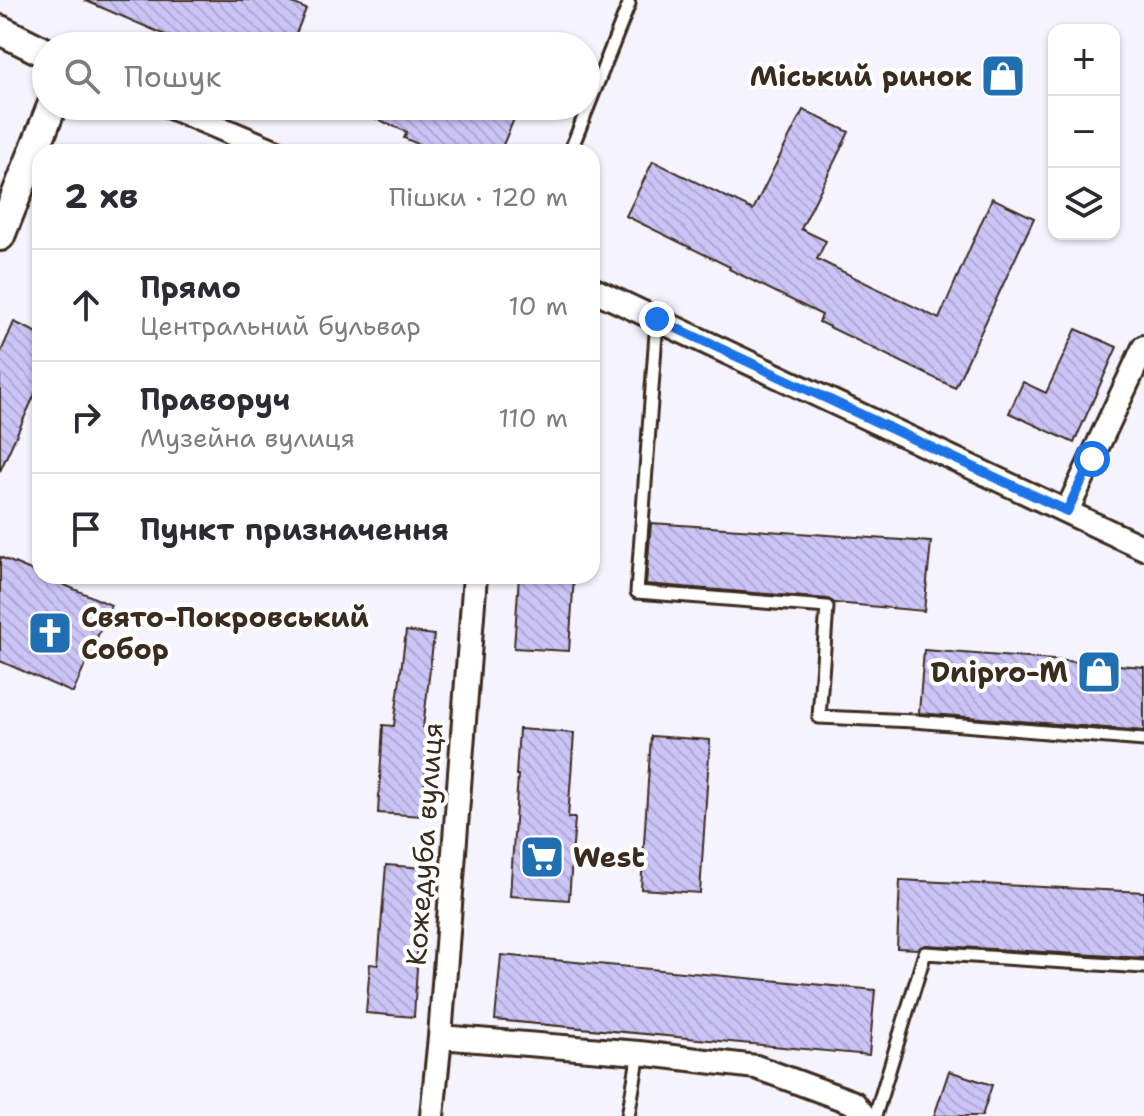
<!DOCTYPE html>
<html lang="uk">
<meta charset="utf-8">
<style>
:root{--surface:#fff;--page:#f2f2f3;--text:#2b2b33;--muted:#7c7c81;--line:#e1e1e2}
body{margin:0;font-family:"Shantell Sans",sans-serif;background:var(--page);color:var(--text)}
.controls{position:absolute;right:24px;top:24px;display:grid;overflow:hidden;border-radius:16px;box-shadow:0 2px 6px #0004}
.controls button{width:72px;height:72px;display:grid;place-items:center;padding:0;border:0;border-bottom:2px solid var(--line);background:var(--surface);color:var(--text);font:40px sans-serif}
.stop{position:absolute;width:24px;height:24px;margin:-18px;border:6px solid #1a73e8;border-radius:50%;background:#fff}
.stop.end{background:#1a73e8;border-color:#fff;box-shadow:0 2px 8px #0008}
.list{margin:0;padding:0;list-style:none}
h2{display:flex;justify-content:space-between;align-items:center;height:104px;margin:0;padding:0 32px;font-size:34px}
h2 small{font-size:26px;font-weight:400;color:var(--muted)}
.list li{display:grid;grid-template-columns:52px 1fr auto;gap:24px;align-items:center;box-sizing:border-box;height:112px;padding:0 32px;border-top:2px solid var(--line)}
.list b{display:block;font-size:30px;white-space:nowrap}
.list p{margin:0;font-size:26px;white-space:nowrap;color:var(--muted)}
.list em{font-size:26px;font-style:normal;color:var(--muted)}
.icon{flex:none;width:44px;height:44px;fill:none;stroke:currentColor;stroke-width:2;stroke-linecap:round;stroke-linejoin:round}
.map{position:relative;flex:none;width:1144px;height:1116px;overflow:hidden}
.search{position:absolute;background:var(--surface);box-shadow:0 2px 6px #0004;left:32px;top:32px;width:568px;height:88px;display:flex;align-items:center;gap:20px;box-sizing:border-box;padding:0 28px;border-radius:44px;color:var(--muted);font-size:30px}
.panel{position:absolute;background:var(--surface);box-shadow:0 2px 6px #0004;left:32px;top:144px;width:568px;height:440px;border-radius:24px}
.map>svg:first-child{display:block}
</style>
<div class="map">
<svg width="1144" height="1116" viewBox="0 0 1144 1116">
<defs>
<pattern id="building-back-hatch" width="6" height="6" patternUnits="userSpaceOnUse" patternTransform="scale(2)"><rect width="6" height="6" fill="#cbc4f7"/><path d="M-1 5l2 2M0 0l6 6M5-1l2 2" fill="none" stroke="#afa9d3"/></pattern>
</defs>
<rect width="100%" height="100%" fill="#f5f3fd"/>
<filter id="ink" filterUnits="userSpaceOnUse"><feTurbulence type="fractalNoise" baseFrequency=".0125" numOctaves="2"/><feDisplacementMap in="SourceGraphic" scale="16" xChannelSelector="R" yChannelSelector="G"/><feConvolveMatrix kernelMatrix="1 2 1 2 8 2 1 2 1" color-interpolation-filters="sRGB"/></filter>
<g filter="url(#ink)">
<!-- building -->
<path fill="url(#building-back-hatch)" stroke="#3b2a1e" stroke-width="2" d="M 84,0 L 286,0 L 306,9 L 291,46 L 191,46 Z
M 347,106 L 503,106 L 517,112 L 500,152 L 436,152 L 404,138 L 407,132 Z
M 803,110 L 849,132 L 801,229 L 826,241 L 817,259 L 939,319 L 992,198 L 1034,218 L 955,388 L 819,322 L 822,315 L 729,269 L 730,267 L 626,216 L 653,161 L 753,210 Z
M 14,322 L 40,334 L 40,383 L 0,471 L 0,354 Z
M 1076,329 L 1117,347 L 1074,443 L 1009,413 L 1023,382 L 1046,393 Z
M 651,523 L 931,542 L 924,611 L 835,603 L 828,599 L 646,584 Z
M 0,557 L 40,574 L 40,576 L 44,576 L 111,605 L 73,693 L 0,661 Z
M 519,576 L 574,576 L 569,651 L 514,648 Z
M 406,631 L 434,635 L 423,728 L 428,728 L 423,816 L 378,813 L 383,725 L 394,726 Z
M 924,650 L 1144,667 L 1144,731 L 919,713 Z
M 519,729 L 574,733 L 568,818 L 575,818 L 569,900 L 510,896 L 518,775 L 516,775 Z
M 651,736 L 710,740 L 700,893 L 641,889 Z
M 386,865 L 424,868 L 416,967 L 417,968 L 414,1017 L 366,1013 L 370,964 L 378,965 Z
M 900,880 L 1144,892 L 1144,958 L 926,945 L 918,949 L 897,948 Z
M 501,955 L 875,990 L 869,1055 L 495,1020 Z
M 949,1071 L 992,1085 L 982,1116 L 934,1116 Z"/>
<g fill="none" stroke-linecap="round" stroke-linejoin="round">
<!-- service casing -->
<g stroke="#3b2a1e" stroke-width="17">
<path id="service" d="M 570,152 L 629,4
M 657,320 L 637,592 L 827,607 L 819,717 L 914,721 L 1144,740
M 628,1116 L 639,1053
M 875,1116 L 925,953 L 1144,967"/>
</g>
<!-- minor casing -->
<g stroke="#3b2a1e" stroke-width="28">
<path id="minor" d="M 168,106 L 277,152
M 592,289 L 1144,548
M 1067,511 L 1144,347
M 440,1037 L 639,1053 L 756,1067 L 854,1103 L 864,1116
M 432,1116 L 440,1037 L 475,576"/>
</g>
<!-- tertiary casing -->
<g stroke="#3b2a1e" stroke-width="34">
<path id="tertiary" d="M 0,30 L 46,53
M 0,236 L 52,106"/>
</g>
<!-- service -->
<use href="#service" stroke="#fff" stroke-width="11"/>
<!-- minor -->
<use href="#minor" stroke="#fff" stroke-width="22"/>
<!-- tertiary -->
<use href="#tertiary" stroke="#fff" stroke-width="28"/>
</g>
</g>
<g fill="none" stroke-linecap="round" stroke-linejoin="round" filter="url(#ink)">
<!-- route -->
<path stroke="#1a73e8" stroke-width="10" d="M 657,319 L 1067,511 L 1092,459"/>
</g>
<!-- icons -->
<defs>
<g id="shop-square" transform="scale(2.3)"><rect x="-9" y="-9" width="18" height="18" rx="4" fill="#1f6fb2" stroke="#fff"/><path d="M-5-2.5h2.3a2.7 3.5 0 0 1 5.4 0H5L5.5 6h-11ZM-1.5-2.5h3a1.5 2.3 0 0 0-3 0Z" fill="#fff"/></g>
<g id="church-square" transform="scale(2.3)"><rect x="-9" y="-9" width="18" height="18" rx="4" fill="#1f6fb2" stroke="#fff"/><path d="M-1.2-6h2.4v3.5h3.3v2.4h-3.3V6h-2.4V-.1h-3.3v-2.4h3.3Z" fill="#fff"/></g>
<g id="supermarket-square" transform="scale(2.3)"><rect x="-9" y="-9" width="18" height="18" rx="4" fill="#1f6fb2" stroke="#fff"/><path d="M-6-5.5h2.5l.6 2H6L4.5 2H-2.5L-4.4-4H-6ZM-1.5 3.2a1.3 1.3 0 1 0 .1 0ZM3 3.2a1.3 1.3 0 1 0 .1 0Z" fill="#fff"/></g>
</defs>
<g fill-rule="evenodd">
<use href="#shop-square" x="1003" y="76"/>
<use href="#church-square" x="50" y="633"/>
<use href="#shop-square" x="1099" y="672"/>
<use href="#supermarket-square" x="542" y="857"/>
</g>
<g text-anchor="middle" stroke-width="8" stroke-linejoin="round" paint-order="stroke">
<!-- poi labels -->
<g font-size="28" font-weight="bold" fill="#3b2a1e" stroke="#fff" text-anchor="end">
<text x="972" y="86">Міський ринок</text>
<text x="81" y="627" text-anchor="start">Свято-Покровський<tspan x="81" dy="32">Собор</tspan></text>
<text x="1068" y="682">Dnipro-M</text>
<text x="573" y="867" text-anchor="start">West</text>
</g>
<!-- street labels -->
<g font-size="28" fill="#3b2a1e" stroke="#fff">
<text transform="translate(424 844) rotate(-86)" y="10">Кожедуба вулиця</text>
</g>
</g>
</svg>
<div class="controls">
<button>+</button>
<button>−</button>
<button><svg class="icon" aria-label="layers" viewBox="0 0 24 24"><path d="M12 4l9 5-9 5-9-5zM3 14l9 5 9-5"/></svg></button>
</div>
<div class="stop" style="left:1092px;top:459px"></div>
<div class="stop end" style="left:657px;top:319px"></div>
<div class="search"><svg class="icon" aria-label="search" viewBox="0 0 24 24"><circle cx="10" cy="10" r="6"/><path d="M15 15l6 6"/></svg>Пошук</div>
<section class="panel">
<h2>2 хв<small>Пішки · 120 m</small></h2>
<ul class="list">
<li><svg class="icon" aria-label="ahead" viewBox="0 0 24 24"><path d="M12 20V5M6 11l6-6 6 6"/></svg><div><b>Прямо</b><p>Центральний бульвар</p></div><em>10 m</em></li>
<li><svg class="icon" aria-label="right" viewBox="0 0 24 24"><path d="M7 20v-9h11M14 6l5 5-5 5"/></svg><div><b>Праворуч</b><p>Музейна вулиця</p></div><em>110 m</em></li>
<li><svg class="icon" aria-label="arrive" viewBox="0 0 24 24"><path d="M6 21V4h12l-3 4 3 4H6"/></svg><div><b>Пункт призначення</b></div></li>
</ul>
</section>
</div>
